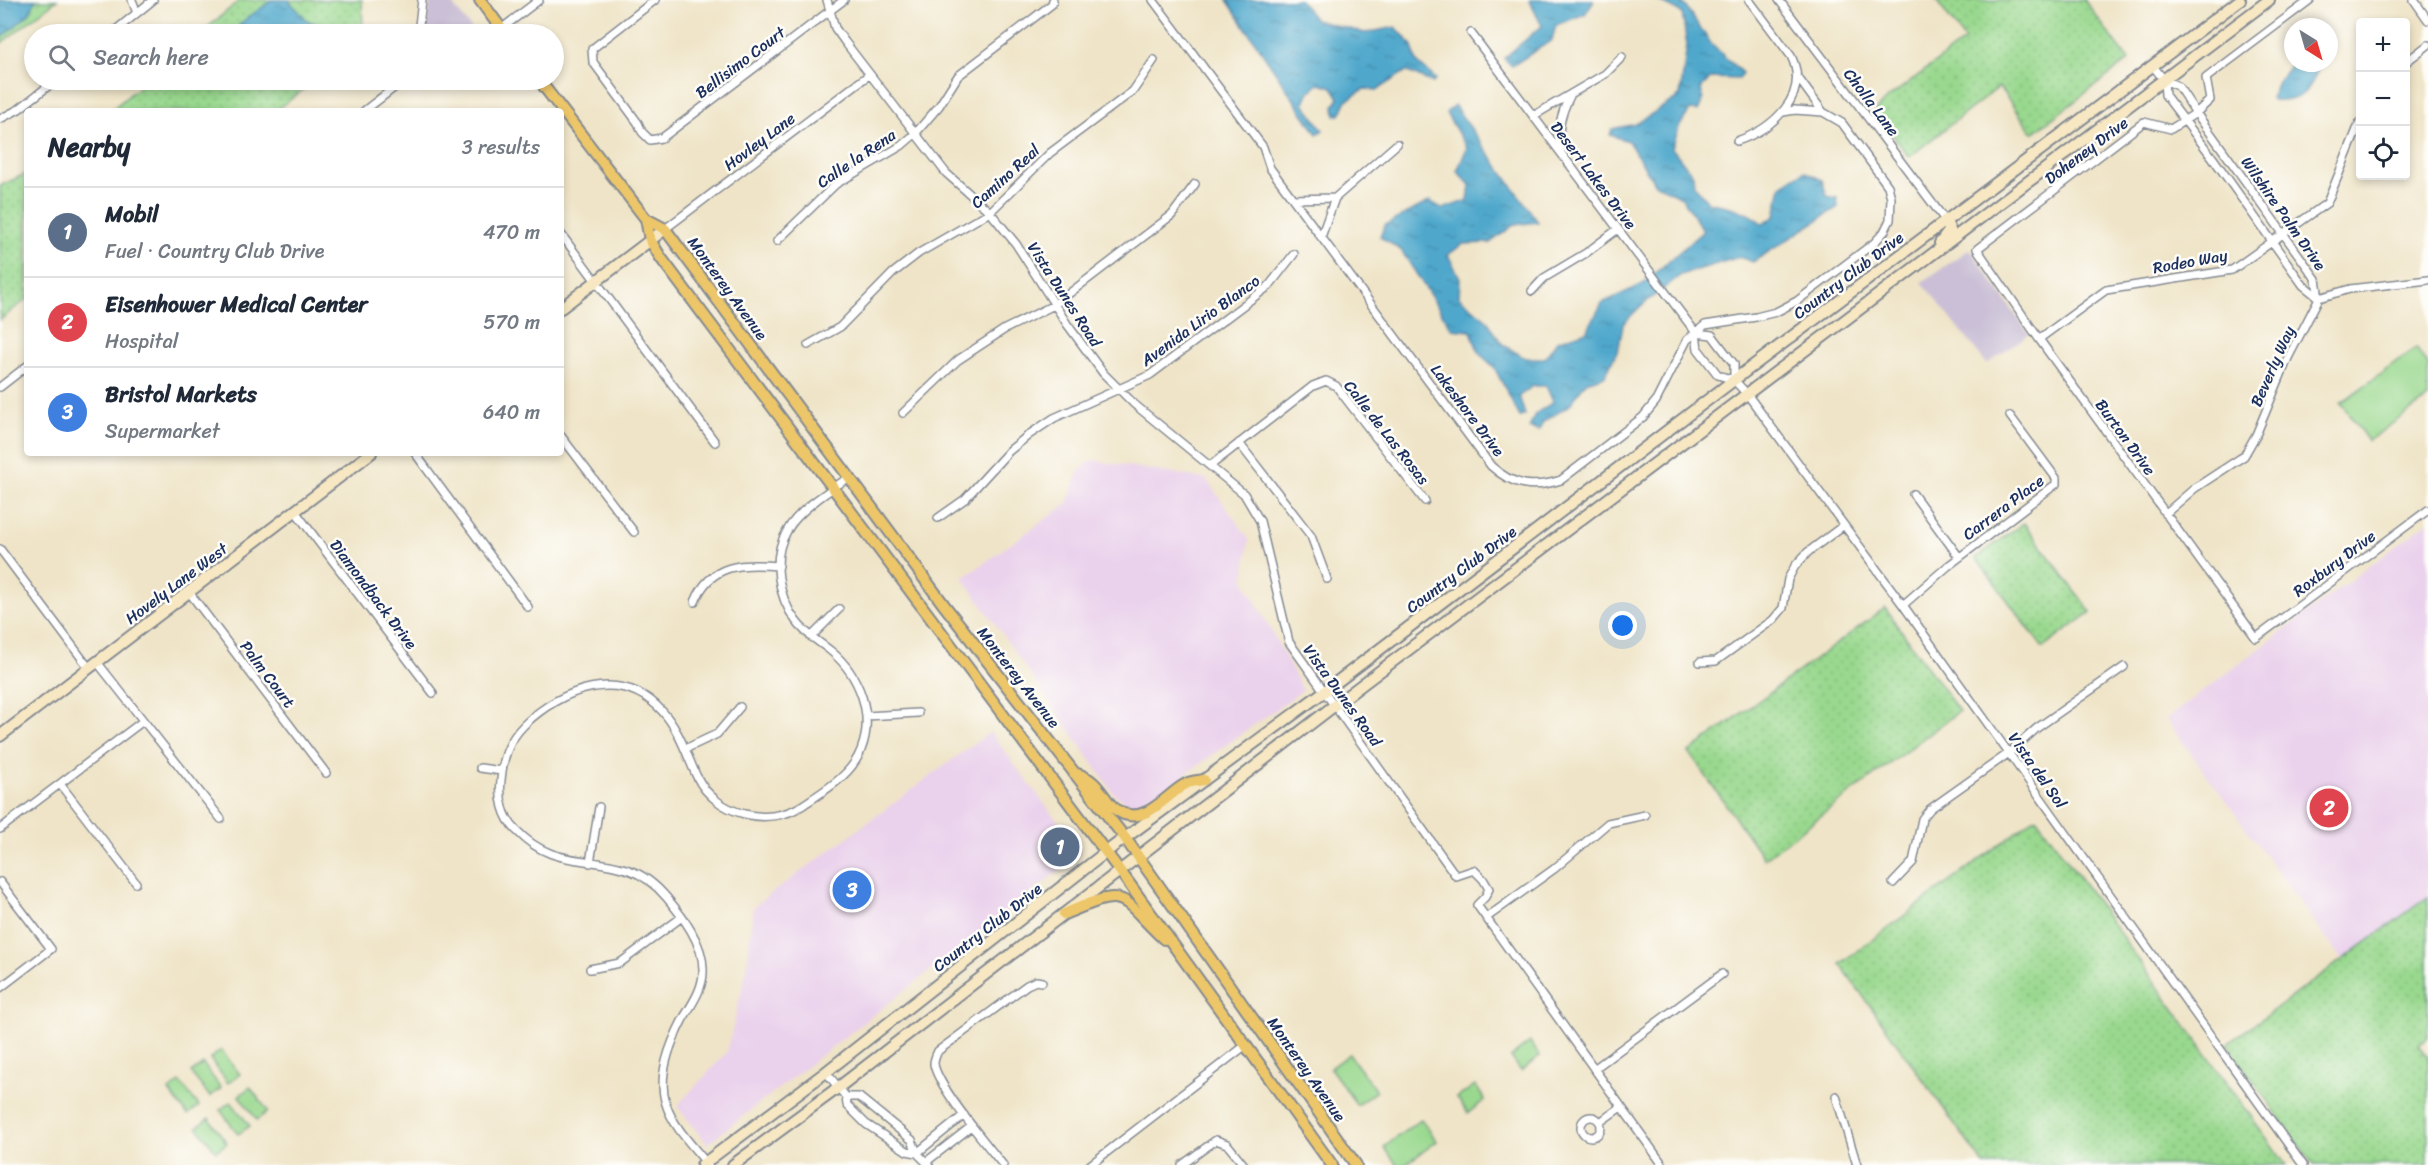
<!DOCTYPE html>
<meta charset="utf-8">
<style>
:root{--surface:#fff;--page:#f6f6f7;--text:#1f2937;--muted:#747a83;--line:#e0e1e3;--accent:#0f766e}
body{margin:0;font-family:Sriracha,sans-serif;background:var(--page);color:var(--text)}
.controls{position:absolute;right:18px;top:18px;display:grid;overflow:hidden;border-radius:6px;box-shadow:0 3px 9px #0003}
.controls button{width:54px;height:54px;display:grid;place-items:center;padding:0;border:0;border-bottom:2px solid var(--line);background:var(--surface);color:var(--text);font:30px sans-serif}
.compass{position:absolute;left:2284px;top:18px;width:54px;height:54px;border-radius:50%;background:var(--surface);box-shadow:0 3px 9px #0003;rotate:143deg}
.you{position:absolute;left:1623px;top:626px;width:21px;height:21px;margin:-15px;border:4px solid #fff;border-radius:50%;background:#1a73e8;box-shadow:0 0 0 9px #1a73e833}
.badge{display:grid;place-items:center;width:39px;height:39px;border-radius:50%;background:var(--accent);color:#fff;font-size:20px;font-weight:700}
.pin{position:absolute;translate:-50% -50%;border:3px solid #fff;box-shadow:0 2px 6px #0006}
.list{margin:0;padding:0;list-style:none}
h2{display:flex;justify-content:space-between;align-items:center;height:78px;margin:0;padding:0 24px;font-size:26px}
h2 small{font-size:20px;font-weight:400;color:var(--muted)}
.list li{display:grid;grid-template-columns:39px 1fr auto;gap:18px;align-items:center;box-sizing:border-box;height:90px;padding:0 24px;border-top:2px solid var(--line)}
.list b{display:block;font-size:22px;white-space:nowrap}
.list p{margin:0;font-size:20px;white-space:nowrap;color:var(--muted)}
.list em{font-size:20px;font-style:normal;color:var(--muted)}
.icon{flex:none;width:33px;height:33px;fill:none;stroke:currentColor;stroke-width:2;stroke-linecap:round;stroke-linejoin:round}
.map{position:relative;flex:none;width:2428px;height:1165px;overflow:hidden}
.search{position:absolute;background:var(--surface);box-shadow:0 3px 9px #0003;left:24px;top:24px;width:540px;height:66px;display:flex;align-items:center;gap:15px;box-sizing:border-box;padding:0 21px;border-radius:33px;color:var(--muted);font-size:22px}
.panel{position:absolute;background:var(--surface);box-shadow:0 3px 9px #0003;left:24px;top:108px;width:540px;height:348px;border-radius:6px}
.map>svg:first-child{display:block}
</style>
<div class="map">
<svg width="2428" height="1165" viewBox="0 0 2428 1165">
<defs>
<pattern id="grass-dots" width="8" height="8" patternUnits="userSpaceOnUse" patternTransform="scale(1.5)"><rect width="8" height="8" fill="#99d88e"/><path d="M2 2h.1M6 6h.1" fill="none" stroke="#83ba7d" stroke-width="1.8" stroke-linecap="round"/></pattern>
<pattern id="water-ripples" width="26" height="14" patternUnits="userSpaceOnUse" patternTransform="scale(1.5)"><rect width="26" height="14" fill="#4fa8cc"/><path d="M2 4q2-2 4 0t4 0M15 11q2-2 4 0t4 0" fill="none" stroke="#4189a9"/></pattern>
</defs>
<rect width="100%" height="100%" fill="#fdfcf7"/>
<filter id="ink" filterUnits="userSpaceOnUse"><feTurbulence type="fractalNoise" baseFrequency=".0167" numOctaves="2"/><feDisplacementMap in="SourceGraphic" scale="12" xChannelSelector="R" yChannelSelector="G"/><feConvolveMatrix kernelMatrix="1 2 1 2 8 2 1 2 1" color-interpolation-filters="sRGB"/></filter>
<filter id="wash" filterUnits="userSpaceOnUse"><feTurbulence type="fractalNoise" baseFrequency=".008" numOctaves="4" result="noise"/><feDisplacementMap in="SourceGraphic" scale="24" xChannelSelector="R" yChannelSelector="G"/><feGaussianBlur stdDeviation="1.35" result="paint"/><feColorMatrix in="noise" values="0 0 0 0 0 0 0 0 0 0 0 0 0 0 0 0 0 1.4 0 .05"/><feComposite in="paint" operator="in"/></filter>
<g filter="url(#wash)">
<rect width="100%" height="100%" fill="#efe4c7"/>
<!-- built -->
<path fill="#ead1ec" d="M 1092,460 L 1206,479 L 1249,539 L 1244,580 L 1303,690 L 1148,801 L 1129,803 L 1115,795 L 963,578 L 1068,503 L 1079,471 Z
M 2428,522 L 2428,897 L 2342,960 L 2166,719 Z
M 990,732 L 1082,853 L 707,1144 L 677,1106 L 727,1052 L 747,967 L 753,907 Z"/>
<!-- industrial -->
<path fill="#cabfd6" d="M 430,0 L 449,0 L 476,34 L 426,34 Z
M 1970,249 L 2029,334 L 1987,364 L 1922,282 Z"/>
<!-- grass -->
<path fill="url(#grass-dots)" stroke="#5a8476" stroke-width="1.5" d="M 0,0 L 57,0 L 0,44 Z
M 240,0 L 362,0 L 363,34 L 200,34 Z
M 1936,0 L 2084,0 L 2129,60 L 2033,133 L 1999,87 L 1909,157 L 1875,111 L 1884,101 L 1965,40 Z
M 147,80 L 316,80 L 275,111 L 110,111 Z
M 27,173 L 27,299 L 0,320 L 0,186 Z
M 2024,523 L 2091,612 L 2043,648 L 1976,558 Z
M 1885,608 L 1959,711 L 1764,859 L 1689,752 Z
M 2036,817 L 2286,1165 L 1984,1165 L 1840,964 Z
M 2428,897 L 2428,1038 L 2419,1045 L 2428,1058 L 2428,1165 L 2313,1165 L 2227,1044 Z"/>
<!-- park -->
<path fill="#99d88e" stroke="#5a8476" stroke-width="1.5" d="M 2416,348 L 2428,365 L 2428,398 L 2368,441 L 2341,403 Z
M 1530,1042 L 1540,1056 L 1521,1071 L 1511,1057 Z
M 221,1050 L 240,1074 L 228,1083 L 210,1059 Z
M 1349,1054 L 1376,1091 L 1357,1105 L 1330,1068 Z
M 203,1064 L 221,1088 L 210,1097 L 191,1073 Z
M 180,1082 L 199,1106 L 188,1115 L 169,1091 Z
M 1475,1085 L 1485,1100 L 1468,1113 L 1457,1098 Z
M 250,1087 L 268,1111 L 257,1120 L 239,1096 Z
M 231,1102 L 250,1126 L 238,1134 L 220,1110 Z
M 209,1118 L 227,1143 L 216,1151 L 197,1127 Z
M 1421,1119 L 1437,1141 L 1405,1165 L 1397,1165 L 1384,1147 Z"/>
<!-- water -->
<path fill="url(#water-ripples)" stroke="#356c95" stroke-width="1.5" d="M 0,0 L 36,0 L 29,14 L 0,39 Z
M 271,0 L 288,0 L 308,21 L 323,26 L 331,34 L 237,34 L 236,30 C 244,16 260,12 271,0 Z
M 1227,0 L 1300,0 L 1315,20 L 1365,33 L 1396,27 L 1411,44 L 1417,62 L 1436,79 L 1433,83 L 1406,71 L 1377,90 L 1364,89 L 1347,100 L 1340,115 L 1335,115 L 1334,106 L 1339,98 L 1332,87 L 1320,83 L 1308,93 L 1304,103 L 1323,130 L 1317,134 Z
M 1529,0 L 1594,0 L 1585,14 L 1556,25 L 1552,40 L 1512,66 L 1504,58 L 1542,26 Z
M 1657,0 L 1681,0 L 1712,45 L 1742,73 L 1739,79 L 1710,78 L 1701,89 L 1703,100 L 1698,111 L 1690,110 L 1679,127 L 1672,148 L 1693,175 L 1694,185 L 1709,203 C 1731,206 1746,210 1763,224 L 1775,216 L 1781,186 L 1804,171 L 1822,180 L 1827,196 L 1837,198 L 1838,207 L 1753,262 L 1739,257 L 1681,275 L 1641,306 L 1623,324 L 1619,347 L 1605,376 L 1586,382 L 1570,405 L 1543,422 L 1539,431 L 1529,428 L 1535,414 L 1553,402 L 1546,386 L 1534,386 L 1519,396 L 1525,415 L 1520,417 L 1494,367 L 1479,353 L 1471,331 L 1452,329 L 1401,250 L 1380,237 L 1385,225 L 1430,201 L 1443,209 L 1468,200 L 1470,185 L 1457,171 L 1467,148 L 1446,113 L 1454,105 L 1538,222 L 1514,225 L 1490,243 L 1463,244 L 1448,255 L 1460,278 L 1459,297 L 1487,320 L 1502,344 L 1525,358 L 1545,358 L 1557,341 L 1587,331 L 1602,303 L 1643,284 L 1703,231 L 1682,197 L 1655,184 L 1628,141 L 1610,135 L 1612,129 L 1636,124 L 1680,96 L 1687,45 L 1682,13 Z
M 2293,63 L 2320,63 C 2312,89 2302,103 2273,101 L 2271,98 L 2279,80 Z"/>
</g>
<g filter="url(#ink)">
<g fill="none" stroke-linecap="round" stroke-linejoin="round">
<!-- street casing -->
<g stroke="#858a92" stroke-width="10">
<path id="street" d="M 132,0 L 137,13
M 655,0 L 592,49 L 593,62 L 638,123 L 642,132 L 650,140 L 662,138 L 844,0
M 827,0 L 835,28 L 845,42 L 946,173 L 990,212 L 1016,244 L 1067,324 L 1103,373 L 1134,404 L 1244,494 L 1260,521 L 1289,642 L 1456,876 L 1474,870 L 1483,879 L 1489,889 L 1485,897 L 1477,905 L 1663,1165
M 1153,0 L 1263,147 L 1270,168 L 1491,466 C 1513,486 1533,489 1561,480 L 1643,417 L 1656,401 L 1687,340 L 1705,325 L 1756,317 L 1776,312 L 1797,301 L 1874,243 L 1884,232 L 1890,220 L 1891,198 L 1888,186 L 1842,123 L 1823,112 L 1796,75
M 1779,0 L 1945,220
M 2310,0 L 2206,78 L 2210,100 L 2196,113 L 2171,129 L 2144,122 L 1977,249 L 2039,339 L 2256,638 L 2428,510
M 2414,0 L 2428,20
M 501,29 L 539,0
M 1471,33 L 1696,333 L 1698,349 L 1718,375 L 1734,380 L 1747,394 L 1903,605 L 2303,1165
M 111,34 L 153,0
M 418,34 L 422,0
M 2406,62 L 2428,45
M 2153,66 L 2164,80 L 2165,95 L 2213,158 L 2303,285 L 2319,298
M 2164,80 L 2178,86 L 2196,113 L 2316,279 L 2319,298
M 364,111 L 395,87 L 401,80
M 1783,112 L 1795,110 L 1823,112
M 1533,116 L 1605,74 L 1622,57
M 0,119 L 19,109 L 56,80
M 1737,141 C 1772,129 1811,96 1791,56 L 1749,0
M 1561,152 C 1557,131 1560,115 1570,96
M 1293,199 L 1335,198
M 665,229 L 870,74
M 561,234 L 715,442
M 1321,237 L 1335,198 L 1397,144
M 777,241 L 836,184 L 901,146 L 915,134 L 939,106 L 958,76 L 1039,14 L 1052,4 L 1053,0
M 1532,291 L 1544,278 L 1586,253 L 1618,229
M 1696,333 L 1712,335 L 1734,364 L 1734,380
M 2039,339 L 2106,290 L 2232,270 L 2327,203 L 2360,122
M 808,345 L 840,327 L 893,273 L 919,253 L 990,212 L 1050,153 L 1133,91 L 1154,60
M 0,387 L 27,366
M 903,413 L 958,360 L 1005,329 L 1054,305 L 1172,215 L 1195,184
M 561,436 L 634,532
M 1239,443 L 1311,536 L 1327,579
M 415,453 L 528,607
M 1210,466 L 1313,386 L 1326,381 L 1336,386 L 1425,501
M 1913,494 L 1959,557
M 295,511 L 433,693
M 2165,514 L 2195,488 L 2244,456 L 2256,435 L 2288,358 L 2319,298 L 2350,289 L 2428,280
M 938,518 L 965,499 L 1009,451 L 1030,434 L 1054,418 L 1150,375 L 1269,286 L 1294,254
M 0,549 L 89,668
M 189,592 L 326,773
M 695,602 C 710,563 743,563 779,566
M 1903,605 L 1948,566 L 2056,484 L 2056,478 L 2010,416
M 811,637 L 839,609
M 97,662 L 221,819
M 1700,662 L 1716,661 L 1773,620 L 1783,608 L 1788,579 L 1795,566 L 1808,552 L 1844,525
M 866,716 L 918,713
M 685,749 L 717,734 L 740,707
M 480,768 L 502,771
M 60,784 L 136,883
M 0,829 L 143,721
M 590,863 L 599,807
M 0,882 L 51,949 L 0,988
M 1893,883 L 1913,862 L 1922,819 L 1930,809 L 2009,753 L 2037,728 L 2124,667
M 1486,918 L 1554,869 L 1608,823 L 1645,815
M 590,969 L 620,963 L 682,917
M 1594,1069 L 1722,974
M 826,1072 L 846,1097 L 847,1105 L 866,1124 L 907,1151 L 917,1153 L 929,1165
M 1836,1096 L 1857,1165
M 846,1097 L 859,1097 L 912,1140 L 917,1153
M1581 1127a10 10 0 1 1 20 0a10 10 0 1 1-20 0Z
M 1600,1122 L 1621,1107
M 917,1153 L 964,1115
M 926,1162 L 972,1126
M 708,1165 C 694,1147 673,1127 666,1104 C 657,1076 670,1044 683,1019 C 692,1004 704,988 703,969 C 703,943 683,917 667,898 C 656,885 644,875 629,870 C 584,855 553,868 516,830 C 503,817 499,798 501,780 C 503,758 508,741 524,725 C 561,689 621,666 662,711 C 679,729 687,756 697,777 C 716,815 768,828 803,805 C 825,790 851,776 861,750 C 875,715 859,675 832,652 C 820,642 806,635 796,621 C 778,597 771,558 787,531 C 797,511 830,490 848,478
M 1003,1165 C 987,1145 937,1086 934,1064 C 934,1059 936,1055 938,1051 L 1027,985 L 1036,981 L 1042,982
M 1090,1165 L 1246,1045
M 1182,1165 L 1216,1140 L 1227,1144 L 1244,1165"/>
</g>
<!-- secondary casing -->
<g stroke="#858a92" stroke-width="14">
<path id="secondary" d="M 1940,243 L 1950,230 L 1945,220
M 561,308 L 665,229
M 0,736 L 371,453
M 702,1165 L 826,1072 L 1106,852 L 1325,691 L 1734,380 L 2240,0
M 733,1165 L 839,1087 L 1335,705 L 2269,0"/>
</g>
<!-- primary casing -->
<g stroke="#858a92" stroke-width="14">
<path id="primary" d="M 480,0 L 505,34
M 539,80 L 646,219 L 650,240 L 661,258 L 1120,871 L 1332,1165
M 646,219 L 665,229 L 944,605 L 1125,838 L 1356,1165
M 1074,773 C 1104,780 1102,806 1124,814 C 1149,822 1167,794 1186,784 C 1191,781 1199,781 1204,780
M 1064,914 C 1130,886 1117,895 1164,939"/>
</g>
<!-- street -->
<use href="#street" stroke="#fff" stroke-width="7"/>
<!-- secondary -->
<use href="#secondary" stroke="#f7e8c3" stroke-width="10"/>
<!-- primary -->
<use href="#primary" stroke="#ecc669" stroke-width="10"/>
</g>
</g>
<g text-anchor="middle" stroke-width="5" stroke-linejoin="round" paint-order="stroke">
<!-- street labels -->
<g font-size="16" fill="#1b2f5e" stroke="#fdfcf7">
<text transform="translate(740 62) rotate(-37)" y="6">Bellisimo Court</text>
<text transform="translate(1872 102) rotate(53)" y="6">Cholla Lane</text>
<text transform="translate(759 141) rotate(-37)" y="6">Hovley Lane</text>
<text transform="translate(2086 150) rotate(-37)" y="6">Doheney Drive</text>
<text transform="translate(856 158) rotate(-34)" y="6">Calle la Rena</text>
<text transform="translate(1594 175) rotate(53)" y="6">Desert Lakes Drive</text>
<text transform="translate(1005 176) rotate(-42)" y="6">Camino Real</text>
<text transform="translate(2284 213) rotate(55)" y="6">Wilshire Palm Drive</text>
<text transform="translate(2190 261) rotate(-10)" y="6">Rodeo Way</text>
<text transform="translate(1848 275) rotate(-37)" y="6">Country Club Drive</text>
<text transform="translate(728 288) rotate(54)" y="6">Monterey Avenue</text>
<text transform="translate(1065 294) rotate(57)" y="6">Vista Dunes Road</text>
<text transform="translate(1200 320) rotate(-36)" y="6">Avenida Lirio Blanco</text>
<text transform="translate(2272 366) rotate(-66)" y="6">Beverly Way</text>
<text transform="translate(1468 410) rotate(53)" y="6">Lakeshore Drive</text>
<text transform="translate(1387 432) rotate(52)" y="6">Calle de Las Rosas</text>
<text transform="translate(2126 437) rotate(54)" y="6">Burton Drive</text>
<text transform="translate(2003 507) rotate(-37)" y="6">Carrera Place</text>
<text transform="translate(2334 563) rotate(-37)" y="6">Roxbury Drive</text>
<text transform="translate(1461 569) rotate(-37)" y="6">Country Club Drive</text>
<text transform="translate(176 583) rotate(-37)" y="6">Hovely Lane West</text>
<text transform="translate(374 594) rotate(53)" y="6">Diamondback Drive</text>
<text transform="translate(268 674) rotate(53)" y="6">Palm Court</text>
<text transform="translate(1019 677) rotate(52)" y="6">Monterey Avenue</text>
<text transform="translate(1343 695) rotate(54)" y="6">Vista Dunes Road</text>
<text transform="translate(2038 770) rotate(55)" y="6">Vista del Sol</text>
<text transform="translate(987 927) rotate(-38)" y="6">Country Club Drive</text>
<text transform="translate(1307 1069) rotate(55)" y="6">Monterey Avenue</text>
</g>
</g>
</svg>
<div class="controls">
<button>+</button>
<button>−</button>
<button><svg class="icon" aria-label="locate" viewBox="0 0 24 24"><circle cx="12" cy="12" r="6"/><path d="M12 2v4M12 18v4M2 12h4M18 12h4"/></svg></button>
</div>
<svg class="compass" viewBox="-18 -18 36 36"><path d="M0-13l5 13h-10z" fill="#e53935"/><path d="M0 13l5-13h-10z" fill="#747a83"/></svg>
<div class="you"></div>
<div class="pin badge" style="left:1060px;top:847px;background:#5c6f8a">1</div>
<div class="pin badge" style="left:2329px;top:808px;background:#e0444e">2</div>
<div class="pin badge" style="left:852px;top:890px;background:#3f7fe0">3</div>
<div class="search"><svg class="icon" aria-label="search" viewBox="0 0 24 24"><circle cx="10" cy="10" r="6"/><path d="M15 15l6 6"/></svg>Search here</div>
<section class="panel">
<h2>Nearby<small>3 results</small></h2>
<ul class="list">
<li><span class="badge" style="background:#5c6f8a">1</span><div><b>Mobil</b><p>Fuel · Country Club Drive</p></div><em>470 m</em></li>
<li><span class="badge" style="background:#e0444e">2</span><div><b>Eisenhower Medical Center</b><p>Hospital</p></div><em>570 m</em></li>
<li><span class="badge" style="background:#3f7fe0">3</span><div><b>Bristol Markets</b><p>Supermarket</p></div><em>640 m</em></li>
</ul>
</section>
</div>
